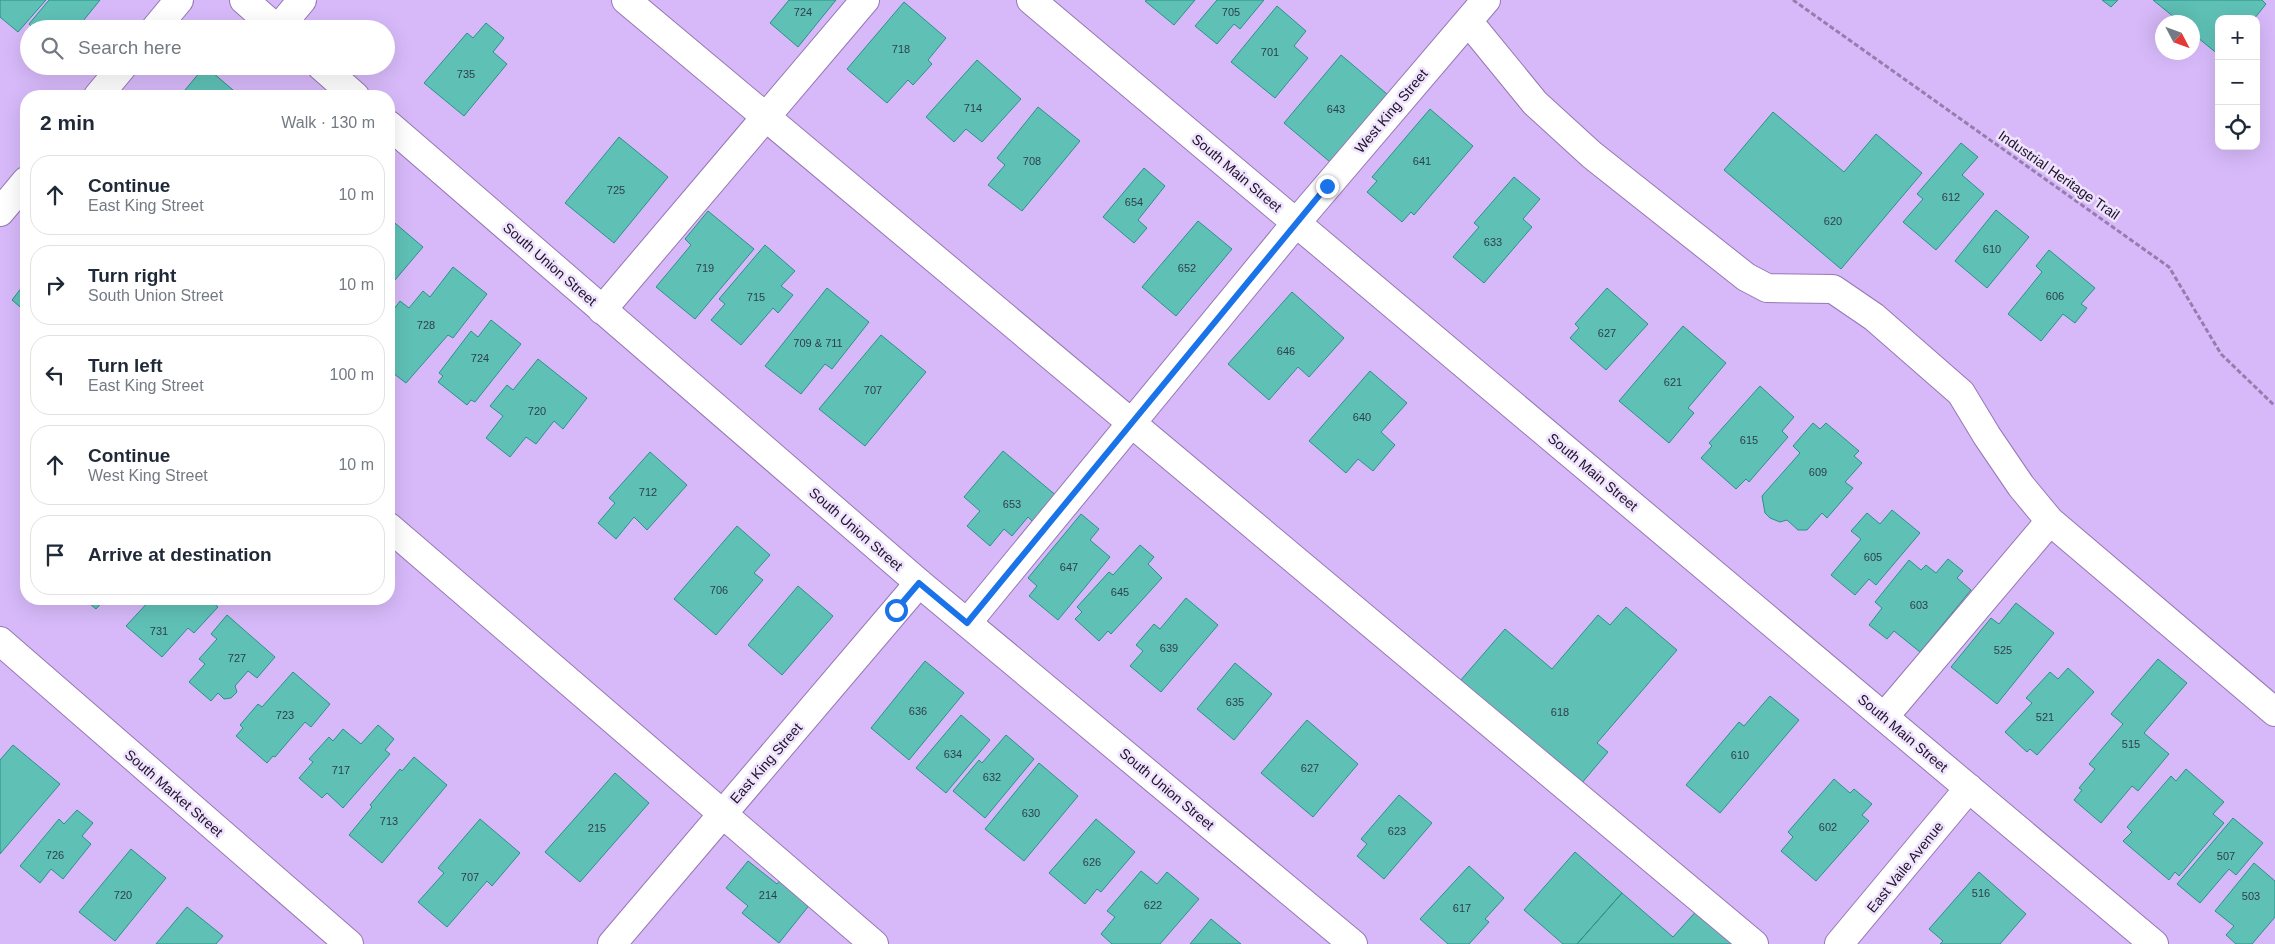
<!DOCTYPE html>
<meta charset="utf-8">
<style>
:root{--surface:#fff;--page:#f2f2f3;--text:#1f2937;--muted:#747a83;--line:#e0e1e3}
body{margin:0;font-family:Helvetica,sans-serif;background:var(--page);color:var(--text)}
.controls{position:absolute;right:15px;top:15px;display:grid;overflow:hidden;border-radius:10px;box-shadow:0 5px 20px #0002}
.controls button{width:45px;height:45px;display:grid;place-items:center;padding:0;border:0;border-bottom:1px solid var(--line);background:var(--surface);color:var(--text);font:25px sans-serif}
.compass{position:absolute;left:2155px;top:15px;width:45px;height:45px;border-radius:50%;background:var(--surface);box-shadow:0 5px 20px #0002;rotate:131deg}
.stop{position:absolute;width:15px;height:15px;margin:-11px;border:4px solid #1a73e8;border-radius:50%;background:#fff}
.stop.end{background:#1a73e8;border-color:#fff;box-shadow:0 1px 5px #0008}
.list{margin:0;padding:0;list-style:none}
h2{display:flex;justify-content:space-between;align-items:center;height:65px;margin:0;padding:0 20px;font-size:21px}
h2 small{font-size:16px;font-weight:400;color:var(--muted)}
.list li{display:grid;grid-template-columns:32px 1fr auto;gap:15px;align-items:center;box-sizing:border-box;height:80px;margin:0 10px 10px;padding:0 10px;border:1px solid var(--line);border-radius:20px}
.list b{display:block;font-size:19px;white-space:nowrap}
.list p{margin:0;font-size:16px;white-space:nowrap;color:var(--muted)}
.list em{font-size:16px;font-style:normal;color:var(--muted)}
.icon{flex:none;width:28px;height:28px;fill:none;stroke:currentColor;stroke-width:2;stroke-linecap:round;stroke-linejoin:round}
.map{position:relative;flex:none;width:2275px;height:944px;overflow:hidden}
.search{position:absolute;background:var(--surface);box-shadow:0 5px 20px #0002;left:20px;top:20px;width:375px;height:55px;display:flex;align-items:center;gap:12px;box-sizing:border-box;padding:0 18px;border-radius:28px;color:var(--muted);font-size:19px}
.panel{position:absolute;background:var(--surface);box-shadow:0 5px 20px #0002;left:20px;top:90px;width:375px;height:515px;border-radius:20px}
.map>svg:first-child{display:block}
</style>
<div class="map">
<svg width="2275" height="944" viewBox="0 0 2275 944">
<rect width="100%" height="100%" fill="#d7b9f9"/>
<!-- building -->
<path fill="#5fc1b6" stroke="#289288" d="M 0,0 L 46,0 L 18,32 L 0,17 Z
M 49,0 L 100,0 L 83,21 L 90,27 L 89,29 L 34,29 L 29,24 Z
M 789,0 L 836,0 L 798,47 L 770,23 Z
M 1147,0 L 1195,0 L 1174,25 L 1145,1 Z
M 1217,0 L 1264,0 L 1240,29 L 1234,24 L 1217,44 L 1195,26 Z
M 2102,0 L 2118,0 L 2111,7 Z
M 2153,0 L 2262,0 L 2266,4 L 2254,19 L 2219,19 L 2219,55 L 2192,33 L 2192,22 L 2180,22 Z
M 904,2 L 946,38 L 928,60 L 932,64 L 913,85 L 908,80 L 887,103 L 847,69 Z
M 1277,6 L 1306,31 L 1294,46 L 1308,58 L 1275,98 L 1231,62 Z
M 486,23 L 504,38 L 493,52 L 507,64 L 464,116 L 424,83 L 467,33 L 473,38 Z
M 1341,55 L 1387,94 L 1330,162 L 1284,123 Z
M 977,60 L 1021,99 L 982,142 L 966,129 L 954,142 L 926,117 Z
M 205,66 L 240,96 L 180,96 Z
M 1038,107 L 1080,141 L 1022,211 L 988,185 L 1005,165 L 997,158 Z
M 1430,109 L 1473,146 L 1414,215 L 1411,212 L 1402,222 L 1367,192 L 1377,181 L 1372,177 Z
M 1773,112 L 1844,172 L 1876,134 L 1922,173 L 1841,269 L 1724,170 Z
M 619,137 L 668,177 L 614,243 L 565,203 Z
M 1961,143 L 1978,157 L 1962,175 L 1984,194 L 1936,250 L 1903,222 L 1923,199 L 1917,194 Z
M 1144,168 L 1165,186 L 1138,220 L 1147,228 L 1134,243 L 1103,217 Z
M 1514,177 L 1540,199 L 1523,219 L 1532,227 L 1484,283 L 1453,257 L 1479,227 L 1474,223 Z
M 1996,210 L 2029,237 L 1987,288 L 1955,261 Z
M 708,211 L 754,249 L 695,319 L 656,287 L 691,245 L 685,239 Z
M 389,218 L 423,247 L 389,287 Z
M 1198,221 L 1232,249 L 1176,316 L 1142,287 Z
M 765,245 L 795,271 L 781,286 L 793,295 L 778,313 L 773,308 L 741,345 L 711,320 L 725,304 L 719,299 Z
M 2049,250 L 2095,288 L 2081,304 L 2087,308 L 2075,323 L 2063,314 L 2041,341 L 2008,314 L 2042,272 L 2036,266 Z
M 453,267 L 487,294 L 453,338 L 448,335 L 406,383 L 389,370 L 389,316 L 400,301 L 409,308 L 423,291 L 430,297 Z
M 26,282 L 26,312 L 12,300 Z
M 827,288 L 869,322 L 832,369 L 825,364 L 801,394 L 765,366 Z
M 1607,288 L 1648,324 L 1606,370 L 1570,338 L 1579,328 L 1575,324 Z
M 1292,292 L 1344,338 L 1309,377 L 1298,367 L 1269,400 L 1228,364 Z
M 491,320 L 521,344 L 475,402 L 471,400 L 467,405 L 438,382 L 443,376 L 439,373 L 471,331 L 478,337 Z
M 1683,326 L 1726,363 L 1688,408 L 1694,413 L 1669,443 L 1619,401 Z
M 881,335 L 926,372 L 865,446 L 819,409 Z
M 538,359 L 587,398 L 563,429 L 554,421 L 536,444 L 526,437 L 510,457 L 486,438 L 503,416 L 490,406 L 507,385 L 513,390 Z
M 1370,371 L 1407,403 L 1381,432 L 1395,445 L 1373,471 L 1358,459 L 1346,473 L 1309,441 Z
M 1760,386 L 1794,417 L 1782,431 L 1788,437 L 1749,482 L 1746,479 L 1736,489 L 1701,458 L 1712,446 L 1709,443 Z
M 1813,423 L 1820,429 L 1826,423 L 1859,451 L 1854,456 L 1862,463 L 1845,482 L 1853,488 L 1827,518 L 1822,513 L 1807,530 L 1798,530 L 1787,520 L 1780,522 L 1770,518 L 1765,513 L 1762,496 L 1800,453 L 1793,446 Z
M 1003,451 L 1058,497 L 1035,524 L 1028,517 L 1012,536 L 1004,529 L 990,546 L 967,526 L 980,511 L 964,497 Z
M 650,452 L 687,485 L 647,530 L 634,517 L 616,539 L 598,523 L 615,503 L 609,498 Z
M 1892,510 L 1920,533 L 1876,585 L 1869,579 L 1855,595 L 1831,575 L 1861,539 L 1851,531 L 1867,513 L 1880,524 Z
M 1081,514 L 1099,529 L 1090,540 L 1110,557 L 1058,620 L 1029,596 L 1037,586 L 1028,578 Z
M 737,526 L 770,555 L 754,573 L 763,580 L 716,635 L 674,599 Z
M 1140,545 L 1154,557 L 1148,564 L 1162,578 L 1111,634 L 1108,631 L 1099,641 L 1075,619 L 1082,612 L 1077,607 L 1109,572 L 1113,575 Z
M 1948,559 L 1963,571 L 1957,578 L 1971,590 L 1920,652 L 1894,631 L 1887,639 L 1869,625 L 1882,608 L 1875,602 L 1909,560 L 1921,570 L 1926,565 L 1936,573 Z
M 798,586 L 833,616 L 782,675 L 748,645 Z
M 1186,598 L 1218,625 L 1161,692 L 1130,666 L 1143,651 L 1136,645 L 1154,624 L 1160,629 Z
M 84,599 L 105,599 L 96,609 Z
M 151,599 L 209,599 L 218,607 L 194,633 L 188,628 L 162,657 L 126,626 Z
M 2016,603 L 2054,633 L 1997,704 L 1951,667 L 1991,618 L 1999,624 Z
M 1626,607 L 1677,650 L 1597,743 L 1608,752 L 1581,784 L 1460,681 L 1505,629 L 1552,669 L 1598,615 L 1610,625 Z
M 227,615 L 275,657 L 257,678 L 248,671 L 235,686 L 237,692 L 231,698 L 224,699 L 218,693 L 211,701 L 189,682 L 205,664 L 199,659 L 217,639 L 211,634 Z
M 2158,659 L 2187,683 L 2144,733 L 2169,754 L 2138,791 L 2132,786 L 2101,823 L 2074,800 L 2082,790 L 2079,788 L 2095,769 L 2089,764 L 2123,724 L 2111,714 Z
M 925,661 L 964,693 L 909,760 L 871,728 Z
M 1235,663 L 1272,694 L 1234,740 L 1197,709 Z
M 2068,668 L 2094,692 L 2037,755 L 2030,749 L 2027,752 L 2005,732 L 2032,703 L 2026,698 L 2050,672 L 2058,679 Z
M 293,672 L 330,704 L 311,727 L 305,722 L 275,757 L 273,756 L 267,763 L 236,736 L 243,728 L 240,725 L 258,704 L 262,707 Z
M 1770,696 L 1799,720 L 1720,813 L 1686,785 L 1739,722 L 1744,726 Z
M 961,715 L 990,740 L 946,793 L 916,768 Z
M 1307,720 L 1358,764 L 1313,817 L 1261,773 Z
M 378,725 L 394,739 L 385,750 L 390,754 L 343,808 L 327,793 L 322,798 L 299,778 L 313,762 L 309,759 L 329,737 L 333,741 L 343,729 L 361,744 Z
M 1006,735 L 1034,759 L 985,818 L 953,791 L 979,760 L 982,763 Z
M 13,745 L 60,784 L 0,854 L 0,760 Z
M 414,757 L 447,785 L 382,863 L 349,835 L 372,807 L 370,805 L 400,769 L 402,771 Z
M 1039,763 L 1078,796 L 1024,861 L 985,829 Z
M 2186,769 L 2224,802 L 2213,814 L 2224,823 L 2179,876 L 2175,872 L 2169,880 L 2123,841 L 2132,832 L 2127,827 L 2171,776 L 2176,781 Z
M 615,773 L 649,803 L 580,882 L 545,852 Z
M 1834,779 L 1850,793 L 1854,789 L 1872,804 L 1862,815 L 1869,821 L 1816,881 L 1781,851 L 1793,837 L 1788,832 Z
M 1399,795 L 1432,823 L 1384,879 L 1357,856 L 1367,844 L 1361,839 Z
M 77,810 L 93,823 L 82,836 L 91,844 L 63,879 L 51,869 L 40,883 L 20,866 L 59,819 L 64,824 Z
M 2233,818 L 2263,843 L 2236,875 L 2229,869 L 2200,903 L 2177,884 Z
M 480,819 L 520,853 L 492,886 L 487,881 L 447,927 L 418,902 L 444,873 L 438,868 Z
M 1096,819 L 1135,852 L 1101,892 L 1097,889 L 1085,904 L 1049,873 Z
M 131,849 L 166,878 L 115,941 L 79,912 Z
M 1575,852 L 1622,893 L 1577,944 L 1563,944 L 1524,910 Z
M 748,861 L 777,884 L 781,879 L 811,903 L 779,943 L 742,913 L 748,906 L 726,888 Z
M 2254,863 L 2275,881 L 2275,917 L 2252,944 L 2236,944 L 2226,935 L 2234,926 L 2215,911 Z
M 1469,866 L 1504,898 L 1485,919 L 1489,922 L 1469,944 L 1448,944 L 1420,919 Z
M 1141,871 L 1157,884 L 1167,872 L 1199,899 L 1160,944 L 1112,944 L 1101,934 L 1115,917 L 1107,911 Z
M 1979,872 L 2026,914 L 2000,944 L 1940,944 L 1943,941 L 1929,929 Z
M 1622,893 L 1673,937 L 1699,908 L 1740,944 L 1577,944 Z
M 187,907 L 223,936 L 216,944 L 156,944 Z
M 1211,919 L 1241,944 L 1190,944 Z"/>
<g fill="none" stroke-linecap="round" stroke-linejoin="round">
<!-- minor casing -->
<g stroke="#9578b4" stroke-width="30">
<path id="minor" d="M 244,0 L 277,29
M 626,0 L 1754,944
M 1031,0 L 2154,944
M 1468,21 L 1535,103 L 1592,155 L 1746,277 L 1767,288 L 1833,289 L 1874,317 L 1961,393 L 1987,436 L 2021,486 L 2050,521 L 2275,712
M 155,29 L 179,0
M 278,29 L 302,0
M 321,66 L 355,96
M 98,96 L 123,66
M 389,125 L 919,583 L 1353,944
M 0,212 L 26,181
M 602,310 L 865,0
M 389,527 L 874,944
M 967,623 L 1296,223 L 1486,0
M 0,641 L 349,944
M 1884,717 L 2050,521
M 612,944 L 919,583
M 1839,944 L 1969,788"/>
</g>
<!-- path -->
<path stroke="#957dae" stroke-width="3" stroke-dasharray="5 2.5" stroke-linecap="butt" d="M 1793,0 L 2169,267 L 2221,354 L 2275,406"/>
<!-- minor -->
<use href="#minor" stroke="#fff" stroke-width="28"/>
</g>
<g fill="none" stroke-linecap="round" stroke-linejoin="round">
<!-- route -->
<path stroke="#1a73e8" stroke-width="6" d="M 896,610 L 919,583 L 967,623 L 1327,186"/>
</g>
<g text-anchor="middle" stroke-width="5" stroke-linejoin="round" paint-order="stroke">
<!-- number labels -->
<g font-size="11" fill="#2e3e4c">
<text x="803" y="16">724</text>
<text x="1231" y="16">705</text>
<text x="901" y="53">718</text>
<text x="1270" y="56">701</text>
<text x="466" y="78">735</text>
<text x="973" y="112">714</text>
<text x="1336" y="113">643</text>
<text x="1032" y="165">708</text>
<text x="1422" y="165">641</text>
<text x="616" y="194">725</text>
<text x="1951" y="201">612</text>
<text x="1134" y="206">654</text>
<text x="1833" y="225">620</text>
<text x="1493" y="246">633</text>
<text x="1992" y="253">610</text>
<text x="705" y="272">719</text>
<text x="1187" y="272">652</text>
<text x="2055" y="300">606</text>
<text x="756" y="301">715</text>
<text x="426" y="329">728</text>
<text x="1607" y="337">627</text>
<text x="818" y="347">709 &amp; 711</text>
<text x="1286" y="355">646</text>
<text x="480" y="362">724</text>
<text x="1673" y="386">621</text>
<text x="873" y="394">707</text>
<text x="537" y="415">720</text>
<text x="1362" y="421">640</text>
<text x="1749" y="444">615</text>
<text x="1818" y="476">609</text>
<text x="648" y="496">712</text>
<text x="1012" y="508">653</text>
<text x="1873" y="561">605</text>
<text x="1069" y="571">647</text>
<text x="719" y="594">706</text>
<text x="1120" y="596">645</text>
<text x="1919" y="609">603</text>
<text x="159" y="635">731</text>
<text x="1169" y="652">639</text>
<text x="2003" y="654">525</text>
<text x="237" y="662">727</text>
<text x="1235" y="706">635</text>
<text x="918" y="715">636</text>
<text x="1560" y="716">618</text>
<text x="285" y="719">723</text>
<text x="2045" y="721">521</text>
<text x="2131" y="748">515</text>
<text x="953" y="758">634</text>
<text x="1740" y="759">610</text>
<text x="1310" y="772">627</text>
<text x="341" y="774">717</text>
<text x="992" y="781">632</text>
<text x="1031" y="817">630</text>
<text x="389" y="825">713</text>
<text x="1828" y="831">602</text>
<text x="597" y="832">215</text>
<text x="1397" y="835">623</text>
<text x="55" y="859">726</text>
<text x="2226" y="860">507</text>
<text x="1092" y="866">626</text>
<text x="470" y="881">707</text>
<text x="1981" y="897">516</text>
<text x="123" y="899">720</text>
<text x="768" y="899">214</text>
<text x="2251" y="900">503</text>
<text x="1153" y="909">622</text>
<text x="1462" y="912">617</text>
</g>
<!-- street labels -->
<g font-size="14" fill="#1e1229" stroke="#efe3fd">
<text transform="translate(1391 111) rotate(-50)" y="5">West King Street</text>
<text transform="translate(1237 173) rotate(40)" y="5">South Main Street</text>
<text transform="translate(2059 175) rotate(35)" y="5">Industrial Heritage Trail</text>
<text transform="translate(550 264) rotate(41)" y="5">South Union Street</text>
<text transform="translate(1593 472) rotate(40)" y="5">South Main Street</text>
<text transform="translate(856 529) rotate(41)" y="5">South Union Street</text>
<text transform="translate(1903 733) rotate(40)" y="5">South Main Street</text>
<text transform="translate(766 763) rotate(-49)" y="5">East King Street</text>
<text transform="translate(1167 789) rotate(40)" y="5">South Union Street</text>
<text transform="translate(174 793) rotate(41)" y="5">South Market Street</text>
<text transform="translate(1905 867) rotate(-51)" y="5">East Vaile Avenue</text>
</g>
</g>
</svg>
<div class="controls">
<button>+</button>
<button>−</button>
<button><svg class="icon" aria-label="locate" viewBox="0 0 24 24"><circle cx="12" cy="12" r="6"/><path d="M12 2v4M12 18v4M2 12h4M18 12h4"/></svg></button>
</div>
<svg class="compass" viewBox="-18 -18 36 36"><path d="M0-13l5 13h-10z" fill="#e53935"/><path d="M0 13l5-13h-10z" fill="#747a83"/></svg>
<div class="stop" style="left:896px;top:610px"></div>
<div class="stop end" style="left:1327px;top:186px"></div>
<div class="search"><svg class="icon" aria-label="search" viewBox="0 0 24 24"><circle cx="10" cy="10" r="6"/><path d="M15 15l6 6"/></svg>Search here</div>
<section class="panel">
<h2>2 min<small>Walk · 130 m</small></h2>
<ul class="list">
<li><svg class="icon" aria-label="ahead" viewBox="0 0 24 24"><path d="M12 20V5M6 11l6-6 6 6"/></svg><div><b>Continue</b><p>East King Street</p></div><em>10 m</em></li>
<li><svg class="icon" aria-label="right" viewBox="0 0 24 24"><path d="M7 20v-9h11M14 6l5 5-5 5"/></svg><div><b>Turn right</b><p>South Union Street</p></div><em>10 m</em></li>
<li><svg class="icon" aria-label="left" viewBox="0 0 24 24"><path d="M17 20v-9H6M10 6l-5 5 5 5"/></svg><div><b>Turn left</b><p>East King Street</p></div><em>100 m</em></li>
<li><svg class="icon" aria-label="ahead" viewBox="0 0 24 24"><path d="M12 20V5M6 11l6-6 6 6"/></svg><div><b>Continue</b><p>West King Street</p></div><em>10 m</em></li>
<li><svg class="icon" aria-label="arrive" viewBox="0 0 24 24"><path d="M6 21V4h12l-3 4 3 4H6"/></svg><div><b>Arrive at destination</b></div></li>
</ul>
</section>
</div>
